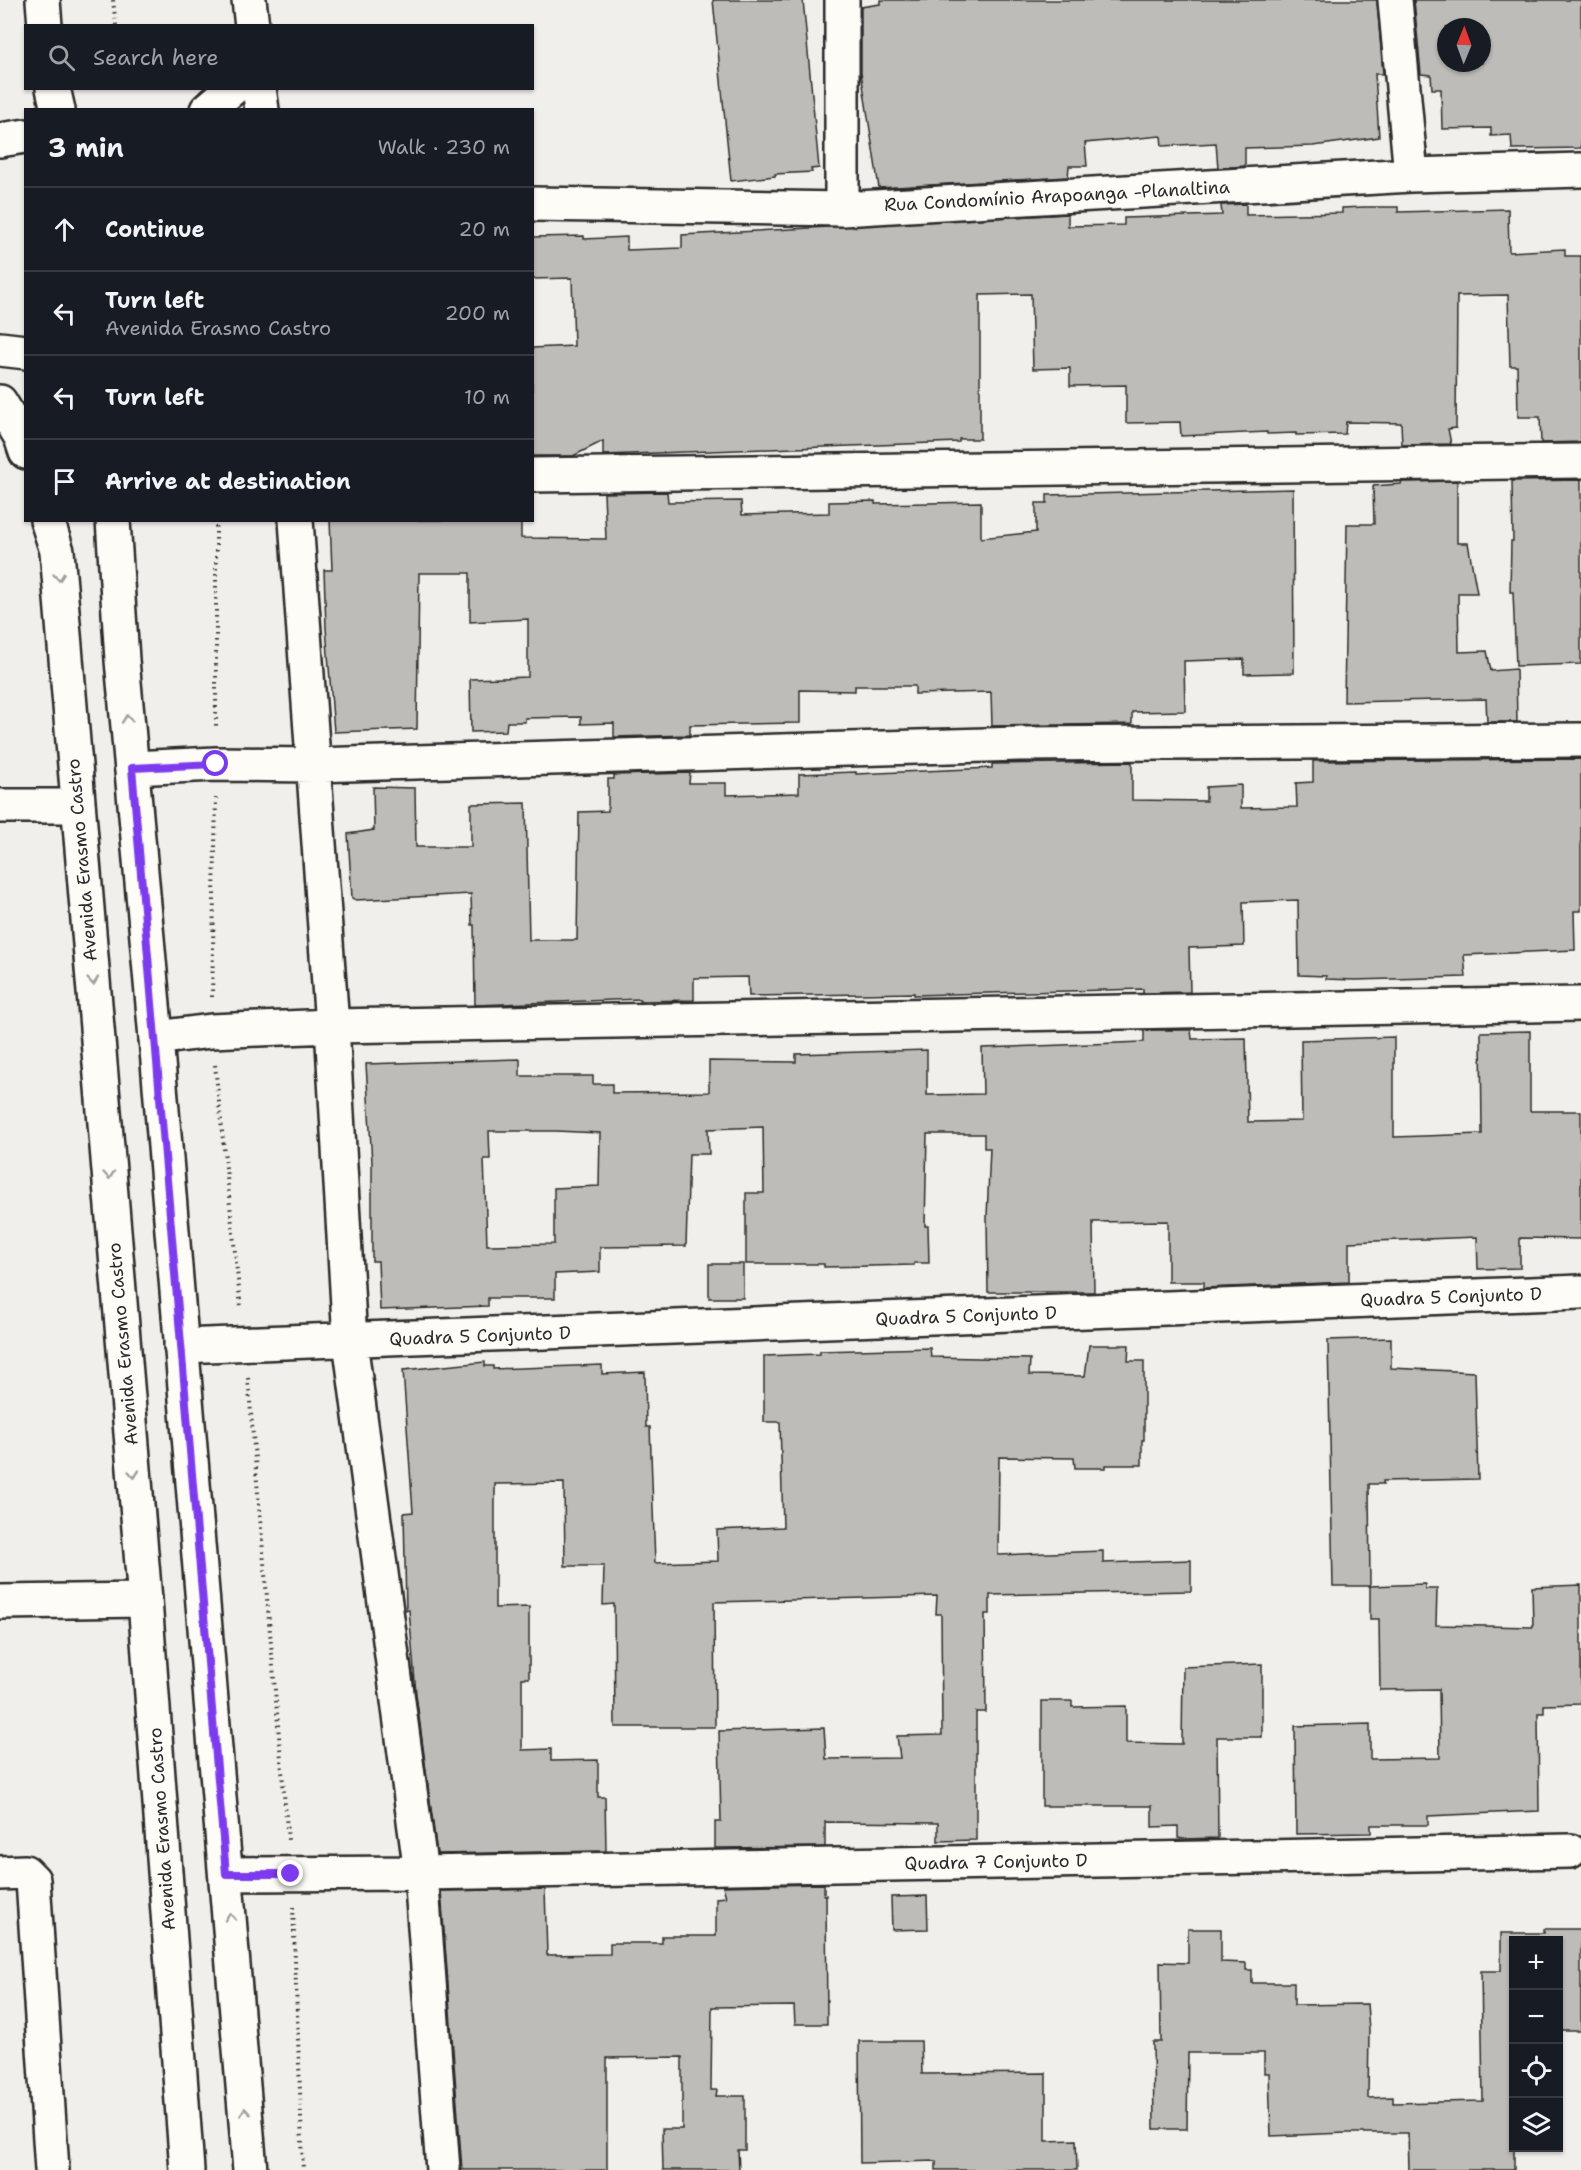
<!DOCTYPE html>
<meta charset="utf-8">
<style>
:root{--surface:#171b24;--page:#20242c;--text:#f1f3f6;--muted:#9ea1a6;--line:#363941}
body{margin:0;font-family:"Shantell Sans",sans-serif;background:var(--page);color:var(--text)}
.controls{position:absolute;right:18px;bottom:18px;display:grid;overflow:hidden;border-radius:0px;box-shadow:0 2px 4px #0004}
.controls button{width:54px;height:54px;display:grid;place-items:center;padding:0;border:0;border-bottom:2px solid var(--line);background:var(--surface);color:var(--text);font:30px sans-serif}
.compass{position:absolute;left:1437px;top:18px;width:54px;height:54px;border-radius:50%;background:var(--surface);box-shadow:0 2px 4px #0004;rotate:1deg}
.stop{position:absolute;width:18px;height:18px;margin:-14px;border:4px solid #7c3aed;border-radius:50%;background:#fff}
.stop.end{background:#7c3aed;border-color:#fff;box-shadow:0 2px 6px #0008}
.list{margin:0;padding:0;list-style:none}
h2{display:flex;justify-content:space-between;align-items:center;height:78px;margin:0;padding:0 24px;font-size:26px}
h2 small{font-size:20px;font-weight:400;color:var(--muted)}
.list li{display:grid;grid-template-columns:39px 1fr auto;gap:18px;align-items:center;box-sizing:border-box;height:84px;padding:0 24px;border-top:2px solid var(--line)}
.list b{display:block;font-size:22px;white-space:nowrap}
.list p{margin:0;font-size:20px;white-space:nowrap;color:var(--muted)}
.list em{font-size:20px;font-style:normal;color:var(--muted)}
.icon{flex:none;width:33px;height:33px;fill:none;stroke:currentColor;stroke-width:2;stroke-linecap:round;stroke-linejoin:round}
.map{position:relative;flex:none;width:1581px;height:2170px;overflow:hidden}
.search{position:absolute;background:var(--surface);box-shadow:0 2px 4px #0004;left:24px;top:24px;width:510px;height:66px;display:flex;align-items:center;gap:15px;box-sizing:border-box;padding:0 21px;border-radius:0px;color:var(--muted);font-size:22px}
.panel{position:absolute;background:var(--surface);box-shadow:0 2px 4px #0004;left:24px;top:108px;width:510px;height:414px;border-radius:0px}
.map>svg:first-child{display:block}
</style>
<div class="map">
<svg width="1581" height="2170" viewBox="0 0 1581 2170">
<rect width="100%" height="100%" fill="#f0efeb"/>
<filter id="ink" filterUnits="userSpaceOnUse"><feTurbulence type="fractalNoise" baseFrequency=".0167" numOctaves="2"/><feDisplacementMap in="SourceGraphic" scale="12" xChannelSelector="R" yChannelSelector="G"/><feConvolveMatrix kernelMatrix="1 2 1 2 8 2 1 2 1" color-interpolation-filters="sRGB"/></filter>
<g filter="url(#ink)">
<!-- building -->
<path fill="#bdbcb8" stroke="#2b2b2b" stroke-width="1.5" fill-rule="evenodd" d="M 713,0 L 803,0 L 819,168 L 811,169 L 812,172 L 775,174 L 775,176 L 731,181 Z
M 880,0 L 1377,0 L 1383,74 L 1375,74 L 1379,137 L 1313,146 L 1245,148 L 1245,166 L 1218,168 L 1216,143 L 1162,146 L 1161,136 L 1085,143 L 1087,166 L 1069,166 L 1068,177 L 879,188 L 861,72 L 861,7 L 880,4 Z
M 1414,0 L 1581,0 L 1581,148 L 1512,149 L 1511,135 L 1491,136 L 1491,128 L 1442,129 L 1441,89 L 1432,89 L 1431,75 L 1421,74 ZM 1446,27 L 1482,27 L 1482,63 L 1446,63 Z
M 1246,204 L 1246,215 L 1342,213 L 1342,208 L 1364,207 L 1398,207 L 1398,212 L 1508,209 L 1509,252 L 1565,249 L 1565,256 L 1581,256 L 1581,442 L 1541,443 L 1540,417 L 1518,417 L 1517,366 L 1510,366 L 1508,295 L 1457,296 L 1456,428 L 1448,429 L 1451,444 L 1402,445 L 1401,423 L 1346,422 L 1345,434 L 1296,435 L 1296,433 L 1267,434 L 1267,432 L 1181,436 L 1180,422 L 1126,423 L 1126,385 L 1070,386 L 1070,368 L 1033,369 L 1031,294 L 980,295 L 980,439 L 959,439 L 959,442 L 603,455 L 603,441 L 573,456 L 532,456 L 532,348 L 574,346 L 572,278 L 532,279 L 532,237 L 584,236 L 584,239 L 627,237 L 627,250 L 682,248 L 682,235 L 1068,214 L 1068,226 L 1124,225 L 1124,218 L 1222,215 L 1221,205 Z
M 1581,480 L 1581,664 L 1516,666 L 1513,592 L 1510,592 L 1511,541 L 1513,541 L 1512,481 Z
M 1457,481 L 1457,543 L 1468,543 L 1477,593 L 1458,593 L 1459,652 L 1487,651 L 1491,671 L 1516,669 L 1517,722 L 1487,722 L 1486,699 L 1344,702 L 1347,524 L 1374,524 L 1373,486 L 1401,484 L 1402,482 Z
M 1293,489 L 1294,673 L 1244,674 L 1244,659 L 1184,661 L 1185,711 L 1132,712 L 1132,724 L 992,726 L 991,692 L 915,694 L 915,686 L 855,686 L 855,691 L 800,690 L 800,723 L 690,725 L 690,735 L 614,737 L 614,723 L 581,724 L 581,717 L 525,718 L 525,722 L 507,722 L 506,731 L 471,732 L 470,679 L 528,677 L 528,619 L 470,622 L 470,573 L 419,573 L 417,729 L 334,732 L 326,628 L 324,570 L 332,570 L 330,520 L 521,520 L 521,538 L 606,539 L 604,493 L 667,492 L 668,502 L 741,501 L 742,515 L 829,513 L 829,502 L 875,501 L 875,504 L 981,502 L 981,538 L 1036,532 L 1036,503 L 1047,503 L 1047,495 Z
M 1581,759 L 1581,911 L 1574,911 L 1575,950 L 1464,955 L 1466,977 L 1355,980 L 1326,979 L 1326,976 L 1299,975 L 1298,900 L 1243,902 L 1244,946 L 1189,948 L 1190,992 L 1143,993 L 1143,989 L 914,995 L 914,993 L 749,996 L 748,977 L 694,978 L 694,1000 L 640,1001 L 640,999 L 475,1005 L 474,925 L 472,925 L 471,894 L 356,900 L 352,898 L 348,834 L 374,830 L 373,787 L 415,788 L 416,847 L 471,847 L 471,804 L 526,803 L 529,940 L 577,940 L 579,812 L 608,811 L 608,779 L 614,779 L 614,775 L 690,773 L 689,783 L 726,783 L 726,795 L 799,793 L 799,774 L 856,772 L 856,774 L 992,768 L 992,764 L 1132,762 L 1132,800 L 1206,801 L 1206,787 L 1241,785 L 1241,808 L 1297,807 L 1296,783 L 1313,782 L 1313,761 Z
M 1144,1030 L 1191,1030 L 1192,1039 L 1246,1038 L 1248,1122 L 1302,1121 L 1301,1040 L 1394,1037 L 1394,1137 L 1482,1134 L 1481,1032 L 1530,1031 L 1530,1111 L 1581,1111 L 1581,1239 L 1520,1238 L 1520,1268 L 1478,1269 L 1477,1237 L 1349,1242 L 1349,1282 L 1204,1288 L 1204,1282 L 1168,1282 L 1168,1221 L 1093,1222 L 1094,1292 L 988,1292 L 987,1217 L 990,1148 L 984,1148 L 984,1134 L 927,1134 L 925,1226 L 928,1226 L 929,1263 L 914,1263 L 914,1265 L 824,1267 L 824,1264 L 746,1264 L 746,1193 L 764,1193 L 763,1127 L 708,1129 L 709,1154 L 689,1154 L 686,1246 L 600,1247 L 600,1272 L 555,1274 L 555,1298 L 488,1298 L 488,1306 L 380,1310 L 378,1261 L 372,1261 L 372,1163 L 366,1064 L 520,1059 L 520,1076 L 593,1076 L 593,1084 L 612,1084 L 612,1093 L 709,1092 L 709,1061 L 796,1062 L 796,1054 L 927,1050 L 927,1095 L 983,1094 L 982,1048 L 1144,1042 ZM 489,1131 L 556,1131 L 600,1133 L 599,1186 L 554,1188 L 554,1244 L 487,1245 L 484,1159 L 490,1159 Z
M 709,1264 L 743,1264 L 743,1298 L 709,1298 Z
M 1391,1338 L 1391,1368 L 1475,1372 L 1478,1479 L 1383,1481 L 1383,1484 L 1369,1484 L 1370,1586 L 1333,1586 L 1328,1340 Z
M 1089,1345 L 1129,1345 L 1128,1361 L 1144,1361 L 1144,1440 L 1142,1440 L 1142,1465 L 1106,1465 L 1106,1468 L 1075,1468 L 1074,1458 L 999,1457 L 998,1555 L 1103,1551 L 1103,1563 L 1191,1560 L 1191,1591 L 990,1595 L 990,1614 L 985,1614 L 986,1712 L 976,1712 L 976,1840 L 938,1841 L 938,1823 L 825,1822 L 825,1847 L 715,1848 L 715,1822 L 721,1822 L 719,1731 L 824,1728 L 826,1759 L 900,1758 L 897,1736 L 942,1735 L 941,1614 L 936,1614 L 937,1596 L 714,1602 L 715,1727 L 615,1727 L 614,1604 L 603,1605 L 604,1566 L 565,1566 L 564,1483 L 495,1484 L 495,1608 L 529,1607 L 529,1678 L 522,1678 L 522,1750 L 551,1749 L 551,1761 L 598,1760 L 598,1797 L 605,1797 L 606,1851 L 437,1854 L 416,1694 L 409,1610 L 406,1610 L 404,1513 L 413,1512 L 403,1370 L 485,1362 L 485,1366 L 493,1366 L 493,1369 L 602,1365 L 602,1374 L 645,1372 L 646,1427 L 650,1427 L 655,1563 L 718,1561 L 717,1530 L 783,1527 L 780,1422 L 764,1422 L 764,1356 L 820,1354 L 820,1351 L 930,1348 L 931,1357 L 1030,1359 L 1029,1375 L 1085,1376 Z
M 1425,1584 L 1425,1589 L 1437,1589 L 1436,1625 L 1533,1627 L 1532,1587 L 1581,1585 L 1581,1704 L 1544,1705 L 1544,1713 L 1538,1713 L 1539,1811 L 1428,1816 L 1428,1825 L 1371,1825 L 1371,1833 L 1296,1834 L 1295,1726 L 1370,1724 L 1370,1759 L 1440,1758 L 1439,1689 L 1380,1690 L 1379,1619 L 1370,1619 L 1370,1586 Z
M 1262,1664 L 1262,1737 L 1217,1737 L 1218,1838 L 1183,1839 L 1178,1838 L 1178,1826 L 1152,1827 L 1152,1806 L 1042,1806 L 1042,1701 L 1072,1701 L 1072,1707 L 1126,1706 L 1126,1743 L 1182,1744 L 1183,1667 Z
M 824,1884 L 824,1895 L 826,1895 L 827,2024 L 795,2024 L 794,2006 L 712,2007 L 711,2090 L 717,2090 L 716,2096 L 745,2096 L 745,2150 L 738,2150 L 739,2170 L 663,2170 L 662,2129 L 682,2129 L 682,2057 L 607,2058 L 607,2170 L 462,2170 L 441,1891 L 545,1889 L 547,1955 L 610,1954 L 610,1943 L 662,1943 L 662,1936 L 716,1936 L 716,1898 L 726,1897 L 723,1886 Z
M 927,1896 L 928,1929 L 892,1930 L 891,1897 Z
M 1188,1929 L 1221,1929 L 1221,1962 L 1246,1963 L 1246,1970 L 1252,1970 L 1252,1983 L 1294,1983 L 1294,2005 L 1367,2004 L 1369,2030 L 1368,2098 L 1393,2097 L 1393,2103 L 1483,2101 L 1481,1971 L 1501,1971 L 1501,1933 L 1544,1933 L 1544,1929 L 1581,1929 L 1581,2031 L 1558,2031 L 1558,1941 L 1514,1941 L 1514,2170 L 1409,2170 L 1408,2133 L 1346,2133 L 1271,2136 L 1269,2073 L 1264,2073 L 1264,2053 L 1188,2053 L 1187,2129 L 1154,2129 L 1153,2042 L 1161,2042 L 1160,1962 L 1188,1963 Z
M 859,2041 L 921,2041 L 922,2074 L 1046,2073 L 1046,2141 L 1076,2140 L 1077,2170 L 936,2170 L 936,2161 L 860,2163 Z"/>
<g fill="none" stroke-linecap="round" stroke-linejoin="round">
<!-- minor casing -->
<g stroke="#2b2b2b" stroke-width="38">
<path id="minor" d="M 249,0 L 252,26
M 842,0 L 842,209
M 1395,0 L 1411,175
M 259,88 L 262,110
M 207,110 L 233,88
M 532,204 L 842,209 L 1411,175 L 1581,170
M 532,475 L 1581,461
M 296,520 L 332,1026 L 350,1341 L 421,1873 L 443,2170
M 132,768 L 216,764 L 314,765 L 1019,744 L 1581,740
M 0,806 L 78,806
M 156,1038 L 211,1031 L 332,1026 L 1581,1004
M 181,1346 L 1581,1292
M 0,1602 L 145,1600
M 0,1873 L 25,1872 L 33,1880 L 52,2170
M 226,1874 L 421,1873 L 1570,1851"/>
</g>
<!-- major casing -->
<g stroke="#2b2b2b" stroke-width="38">
<path id="major" d="M 43,0 L 45,26
M 53,88 L 58,110
M 0,140 L 26,136
M 0,349 L 26,352
M 0,402 L 21,437 L 26,452
M 47,520 L 57,551 L 145,1600 L 187,2170
M 113,520 L 122,660 L 156,1038 L 250,2170"/>
</g>
<!-- path -->
<path stroke="#2b2b2b" stroke-width="4" stroke-dasharray="1.5 4.5" stroke-linecap="butt" d="M 113,0 L 116,26
M 216,520 L 216,730
M 212,997 L 216,798
M 215,1065 L 241,1308
M 248,1378 L 288,1840
M 293,1907 L 303,2170"/>
<!-- minor -->
<use href="#minor" stroke="#fdfcf7" stroke-width="33"/>
<!-- major -->
<use href="#major" stroke="#fdfcf7" stroke-width="33"/>
</g>
<!-- one-way arrows -->
<defs><path id="oneway-chevron" d="M-2-3.5L2.5 0L-2 3.5" fill="none" stroke-width="1.6" stroke-linecap="round" stroke-linejoin="round" transform="scale(1.5)"/></defs>
<g stroke="#9e9e9b">
<use href="#oneway-chevron" transform="translate(59 577) rotate(85)"/>
<use href="#oneway-chevron" transform="translate(127 719) rotate(-96)"/>
<use href="#oneway-chevron" transform="translate(93 981) rotate(85)"/>
<use href="#oneway-chevron" transform="translate(109 1175) rotate(85)"/>
<use href="#oneway-chevron" transform="translate(134 1474) rotate(85)"/>
<use href="#oneway-chevron" transform="translate(230 1917) rotate(-95)"/>
<use href="#oneway-chevron" transform="translate(245 2112) rotate(-95)"/>
</g>
</g>
<g fill="none" stroke-linecap="round" stroke-linejoin="round" filter="url(#ink)">
<!-- route -->
<path stroke="#7c3aed" stroke-width="8" d="M 216,764 L 132,768 L 226,1874 L 291,1874"/>
</g>
<g text-anchor="middle" stroke-width="6" stroke-linejoin="round" paint-order="stroke">
<!-- street labels -->
<g font-size="18" fill="#2b2b2b" stroke="#fdfcf7">
<text transform="translate(1057 196) rotate(-3)" y="6">Rua Condomínio Arapoanga -Planaltina</text>
<text transform="translate(82 860) rotate(-95)" y="6">Avenida Erasmo Castro</text>
<text transform="translate(1451 1297) rotate(-2)" y="6">Quadra 5 Conjunto D</text>
<text transform="translate(966 1316) rotate(-2)" y="6">Quadra 5 Conjunto D</text>
<text transform="translate(480 1336) rotate(-2)" y="6">Quadra 5 Conjunto D</text>
<text transform="translate(123 1344) rotate(-95)" y="6">Avenida Erasmo Castro</text>
<text transform="translate(162 1829) rotate(-94)" y="6">Avenida Erasmo Castro</text>
<text transform="translate(996 1862) rotate(-1)" y="6">Quadra 7 Conjunto D</text>
</g>
</g>
</svg>
<div class="controls">
<button>+</button>
<button>−</button>
<button><svg class="icon" aria-label="locate" viewBox="0 0 24 24"><circle cx="12" cy="12" r="6"/><path d="M12 2v4M12 18v4M2 12h4M18 12h4"/></svg></button>
<button><svg class="icon" aria-label="layers" viewBox="0 0 24 24"><path d="M12 4l9 5-9 5-9-5zM3 14l9 5 9-5"/></svg></button>
</div>
<svg class="compass" viewBox="-18 -18 36 36"><path d="M0-13l5 13h-10z" fill="#e53935"/><path d="M0 13l5-13h-10z" fill="#9ea1a6"/></svg>
<div class="stop" style="left:216px;top:764px"></div>
<div class="stop end" style="left:291px;top:1874px"></div>
<div class="search"><svg class="icon" aria-label="search" viewBox="0 0 24 24"><circle cx="10" cy="10" r="6"/><path d="M15 15l6 6"/></svg>Search here</div>
<section class="panel">
<h2>3 min<small>Walk · 230 m</small></h2>
<ul class="list">
<li><svg class="icon" aria-label="ahead" viewBox="0 0 24 24"><path d="M12 20V5M6 11l6-6 6 6"/></svg><div><b>Continue</b></div><em>20 m</em></li>
<li><svg class="icon" aria-label="left" viewBox="0 0 24 24"><path d="M17 20v-9H6M10 6l-5 5 5 5"/></svg><div><b>Turn left</b><p>Avenida Erasmo Castro</p></div><em>200 m</em></li>
<li><svg class="icon" aria-label="left" viewBox="0 0 24 24"><path d="M17 20v-9H6M10 6l-5 5 5 5"/></svg><div><b>Turn left</b></div><em>10 m</em></li>
<li><svg class="icon" aria-label="arrive" viewBox="0 0 24 24"><path d="M6 21V4h12l-3 4 3 4H6"/></svg><div><b>Arrive at destination</b></div></li>
</ul>
</section>
</div>
